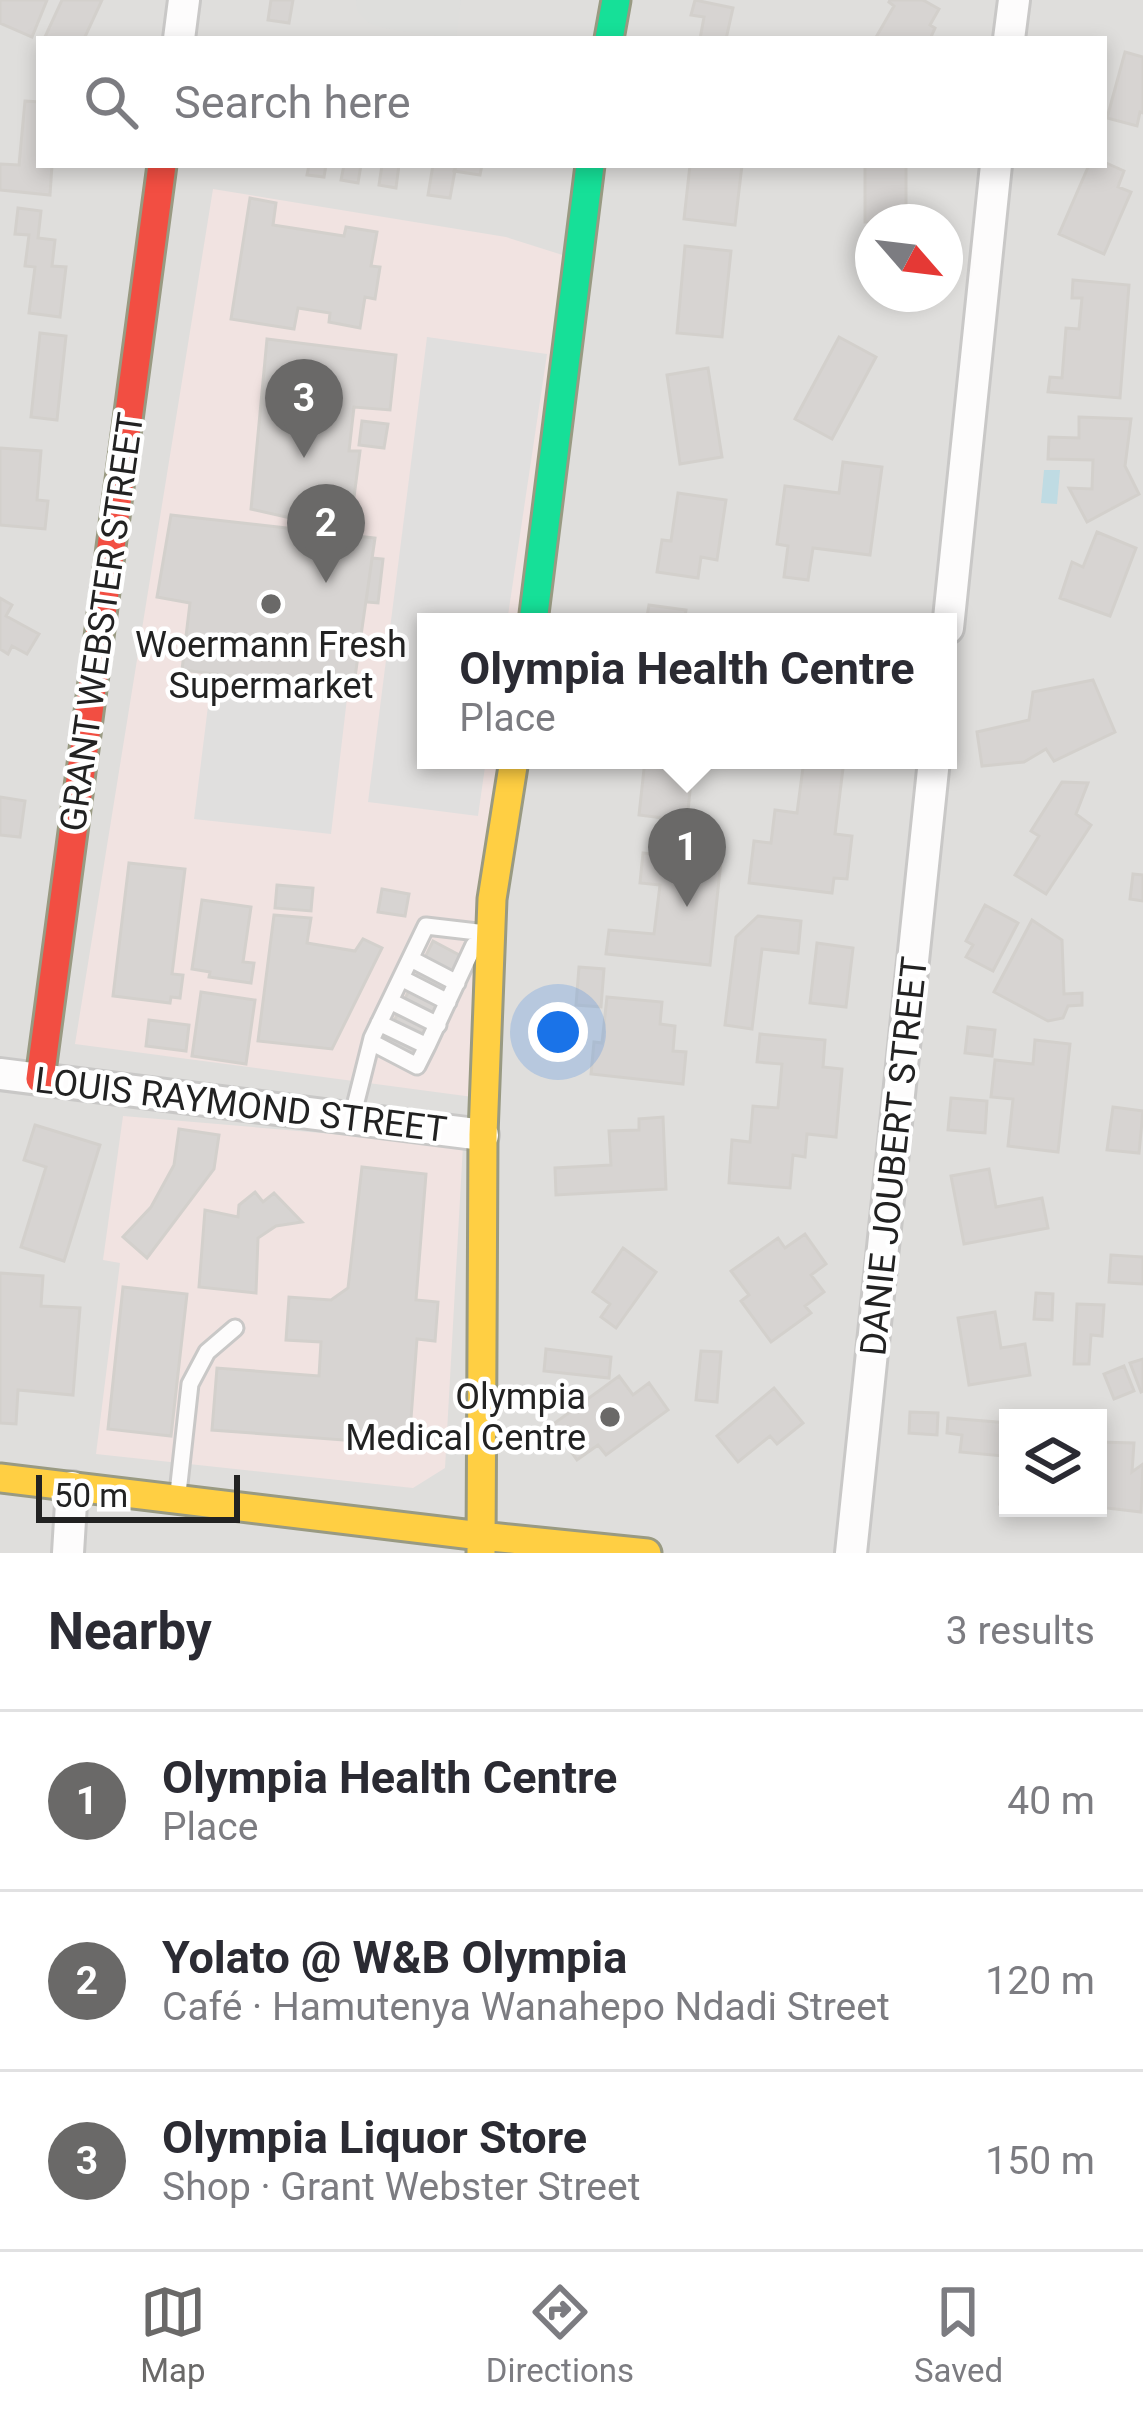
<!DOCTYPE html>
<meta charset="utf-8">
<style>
:root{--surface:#fff;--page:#f2f2f3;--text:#2b2b33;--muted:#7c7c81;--line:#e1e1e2;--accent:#6a6968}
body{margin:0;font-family:Roboto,sans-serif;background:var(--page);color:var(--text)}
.controls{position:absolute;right:36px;bottom:36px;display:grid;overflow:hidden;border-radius:0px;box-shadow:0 6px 18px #0003}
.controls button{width:108px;height:108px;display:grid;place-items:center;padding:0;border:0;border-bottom:3px solid var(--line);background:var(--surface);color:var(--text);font:60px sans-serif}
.compass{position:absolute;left:855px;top:204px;width:108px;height:108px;border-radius:50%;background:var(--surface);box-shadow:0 6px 18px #0003;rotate:118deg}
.scale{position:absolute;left:36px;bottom:30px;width:204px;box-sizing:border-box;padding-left:12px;border:6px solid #222;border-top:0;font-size:33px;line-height:42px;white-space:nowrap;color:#222;-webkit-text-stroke:9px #fff;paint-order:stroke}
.you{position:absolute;left:558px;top:1032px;width:42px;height:42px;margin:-30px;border:9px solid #fff;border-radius:50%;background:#1a73e8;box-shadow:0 0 0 18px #1a73e833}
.badge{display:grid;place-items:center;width:78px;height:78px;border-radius:50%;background:var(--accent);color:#fff;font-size:39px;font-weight:700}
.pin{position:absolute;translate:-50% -99px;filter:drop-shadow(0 3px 6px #0008)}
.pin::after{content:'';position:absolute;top:63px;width:42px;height:36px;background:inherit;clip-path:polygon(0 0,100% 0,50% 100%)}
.popup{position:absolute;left:417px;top:613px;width:540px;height:156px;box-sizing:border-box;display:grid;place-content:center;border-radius:0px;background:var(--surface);filter:drop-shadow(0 3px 9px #0005);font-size:39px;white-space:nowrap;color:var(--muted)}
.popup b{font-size:45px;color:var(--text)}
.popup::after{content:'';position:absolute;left:50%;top:100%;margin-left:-24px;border:24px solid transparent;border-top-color:var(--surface)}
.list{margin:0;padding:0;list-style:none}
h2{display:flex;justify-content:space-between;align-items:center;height:156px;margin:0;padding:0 48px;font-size:51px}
h2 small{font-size:39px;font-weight:400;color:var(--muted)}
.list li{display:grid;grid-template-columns:78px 1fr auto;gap:36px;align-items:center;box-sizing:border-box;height:180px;padding:0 48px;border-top:3px solid var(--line)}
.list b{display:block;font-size:45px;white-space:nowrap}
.list p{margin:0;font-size:39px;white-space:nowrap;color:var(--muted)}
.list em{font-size:39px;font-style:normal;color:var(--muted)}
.icon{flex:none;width:66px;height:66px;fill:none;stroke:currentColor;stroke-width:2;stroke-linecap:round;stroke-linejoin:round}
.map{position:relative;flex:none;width:1143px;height:1553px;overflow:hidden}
.search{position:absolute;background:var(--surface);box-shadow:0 6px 18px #0003;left:36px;right:36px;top:36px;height:132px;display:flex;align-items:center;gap:30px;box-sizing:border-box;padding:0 42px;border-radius:0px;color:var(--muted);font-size:45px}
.sheet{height:696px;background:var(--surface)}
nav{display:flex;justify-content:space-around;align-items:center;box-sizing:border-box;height:168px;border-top:3px solid var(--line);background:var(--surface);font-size:33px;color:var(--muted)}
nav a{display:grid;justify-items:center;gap:6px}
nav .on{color:var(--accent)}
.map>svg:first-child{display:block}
</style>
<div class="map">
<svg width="1143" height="1553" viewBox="0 0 1143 1553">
<rect width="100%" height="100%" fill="#f0eeeb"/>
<!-- residential -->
<path fill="#dfdedc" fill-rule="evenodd" d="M 0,0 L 1143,0 L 1143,1553 L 0,1553 ZM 39,39 L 1104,39 L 1104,165 L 39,165 ZM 873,222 L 945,222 L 945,294 L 873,294 ZM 426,622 L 948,622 L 948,760 L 426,760 ZM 1008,1418 L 1098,1418 L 1098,1508 L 1008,1508 Z"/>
<!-- commercial -->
<path fill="#f1e3e1" d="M 213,189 L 506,237 L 572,258 L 522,622 L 426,622 L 426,760 L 503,760 L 473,1097 L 75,1044 Z
M 123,1116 L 463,1145 L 445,1468 L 413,1488 L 96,1454 L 120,1263 L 103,1260 Z"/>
<!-- religious -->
<path fill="#dededc" d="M 356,0 L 461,0 L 456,39 L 383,28 L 369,23 L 357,10 Z"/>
<!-- parking -->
<path fill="#e0dfde" d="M 427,337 L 547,354 L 507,622 L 426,622 L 426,760 L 486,760 L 478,816 L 368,802 Z
M 212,674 L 348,690 L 331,834 L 194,819 Z"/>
<!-- water -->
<path fill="#bfdbe3" d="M 1044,470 L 1060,470 L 1057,504 L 1041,503 Z"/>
<!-- building -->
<path fill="#d7d4d2" stroke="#d3d0cc" stroke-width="3" d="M 0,0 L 47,0 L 32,37 L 0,23 Z
M 62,0 L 102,0 L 84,39 L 44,39 Z
M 271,0 L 293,0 L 289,23 L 268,20 Z
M 695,0 L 733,8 L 726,39 L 700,39 L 704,17 L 691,15 Z
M 890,0 L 923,0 L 939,9 L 930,25 L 935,28 L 930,39 L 875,39 L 894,6 L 889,2 Z
M 1125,52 L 1143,57 L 1143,113 L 1140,112 L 1137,126 L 1107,118 Z
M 25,101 L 39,102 L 39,165 L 52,165 L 50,195 L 0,190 L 0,164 L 19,165 Z
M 1104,162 L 1124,171 L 1118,187 L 1131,192 L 1104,254 L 1059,234 L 1089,165 L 1104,165 Z
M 309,165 L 326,165 L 324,177 L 307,175 Z
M 344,165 L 361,165 L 358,183 L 341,180 Z
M 382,165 L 399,165 L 396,188 L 379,185 Z
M 433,165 L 456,165 L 450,198 L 428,195 Z
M 456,165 L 482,165 L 480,175 L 454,171 Z
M 690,165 L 742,165 L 735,225 L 684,219 Z
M 865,165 L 906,165 L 906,222 L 865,222 Z
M 250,198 L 276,203 L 273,225 L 344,236 L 346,227 L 377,232 L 371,266 L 380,267 L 375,299 L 365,297 L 360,328 L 329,322 L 330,313 L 298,308 L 294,329 L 231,319 Z
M 18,208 L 41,211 L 38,238 L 55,240 L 52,266 L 66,267 L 60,317 L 29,313 L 35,267 L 25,266 L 29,235 L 15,234 Z
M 685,246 L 731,251 L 722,337 L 677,333 Z
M 1073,280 L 1129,285 L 1120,398 L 1048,392 L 1050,377 L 1062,378 L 1066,328 L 1079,329 L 1082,298 L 1072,298 Z
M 40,333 L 66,336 L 57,420 L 31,417 Z
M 839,337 L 876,357 L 832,439 L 795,419 Z
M 267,339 L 396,355 L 390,410 L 354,407 L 349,451 L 360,451 L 354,497 L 343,497 L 340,520 L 295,519 L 251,509 Z
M 708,368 L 722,457 L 680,464 L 667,375 Z
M 1079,417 L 1131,419 L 1125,466 L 1139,494 L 1087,522 L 1069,488 L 1092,489 L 1093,460 L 1048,459 L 1049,437 L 1079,438 Z
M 362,421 L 388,424 L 384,448 L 359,445 Z
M 0,448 L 41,451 L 37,500 L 48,501 L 45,529 L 0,525 Z
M 843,462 L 882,467 L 870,555 L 813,548 L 808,580 L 784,577 L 788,546 L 777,544 L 785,486 L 839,493 Z
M 678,493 L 726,500 L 717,560 L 701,557 L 698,578 L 657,572 L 662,540 L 671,541 Z
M 171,515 L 375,538 L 353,691 L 182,670 L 190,603 L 157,597 Z
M 1097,532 L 1136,548 L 1110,616 L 1060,598 L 1072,562 L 1083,567 Z
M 372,558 L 383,559 L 378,603 L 366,602 Z
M 0,598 L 12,605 L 6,616 L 39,634 L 27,654 L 12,646 L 8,654 L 0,649 Z
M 649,605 L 686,610 L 684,622 L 646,622 Z
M 1093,680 L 1115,732 L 1054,761 L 1046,749 L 1024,762 L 982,766 L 977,732 L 1029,720 L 1033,692 Z
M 645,760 L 693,760 L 687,821 L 639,815 Z
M 804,760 L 844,760 L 835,834 L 852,836 L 847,879 L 834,878 L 832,893 L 749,883 L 754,841 L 771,843 L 775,810 L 797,813 Z
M 1062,782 L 1088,783 L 1076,814 L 1091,825 L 1046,894 L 1015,875 L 1039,836 L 1031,831 Z
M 0,797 L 25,801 L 20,837 L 0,835 Z
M 643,853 L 721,861 L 710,965 L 606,954 L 609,930 L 654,934 L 660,885 L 640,883 Z
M 129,863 L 185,869 L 172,974 L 183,975 L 180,998 L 171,997 L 170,1003 L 113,996 Z
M 1133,874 L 1143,875 L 1143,901 L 1130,899 Z
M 277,885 L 313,888 L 311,911 L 275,908 Z
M 382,889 L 409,894 L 405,916 L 378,912 Z
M 202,900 L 251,907 L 243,962 L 254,963 L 251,983 L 209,977 L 210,972 L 192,969 Z
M 985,905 L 1018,923 L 993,971 L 966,957 L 973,945 L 966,941 Z
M 274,915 L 311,918 L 307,943 L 355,951 L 363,939 L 382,948 L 332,1049 L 258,1041 Z
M 758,916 L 801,921 L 798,953 L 762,949 L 752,1029 L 725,1025 L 736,937 Z
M 1032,920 L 1062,940 L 1064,994 L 1082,993 L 1082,1005 L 1068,1006 L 1063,1018 L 1048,1021 L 994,992 Z
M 433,941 L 461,956 L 409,1066 L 379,1052 Z
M 817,943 L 853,948 L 846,1007 L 810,1003 Z
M 579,967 L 604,969 L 601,1007 L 576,1005 Z
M 201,992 L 255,1000 L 246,1064 L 192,1056 Z
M 607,997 L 662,1002 L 660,1024 L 675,1026 L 673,1051 L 686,1052 L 683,1084 L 591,1074 L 594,1042 L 602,1043 Z
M 149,1020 L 189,1025 L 186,1051 L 146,1046 Z
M 968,1027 L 995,1030 L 992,1056 L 965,1053 Z
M 760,1034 L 825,1040 L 823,1067 L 842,1069 L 836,1137 L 807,1134 L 805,1157 L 793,1155 L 790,1188 L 729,1183 L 732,1140 L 750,1142 L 753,1106 L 778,1108 L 782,1064 L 757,1062 Z
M 1035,1040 L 1070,1044 L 1058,1152 L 1008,1146 L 1013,1099 L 991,1097 L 995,1060 L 1033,1064 Z
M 951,1098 L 987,1101 L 985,1133 L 948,1130 Z
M 1113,1107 L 1143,1111 L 1139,1153 L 1107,1150 Z
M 663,1117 L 666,1189 L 556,1195 L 555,1168 L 611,1165 L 609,1131 L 639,1130 L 639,1119 Z
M 35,1125 L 100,1145 L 64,1261 L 21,1247 L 46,1167 L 24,1160 Z
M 179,1129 L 219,1135 L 214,1169 L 147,1258 L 123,1237 L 151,1207 L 174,1165 Z
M 362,1167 L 426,1174 L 416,1300 L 438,1302 L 435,1341 L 417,1339 L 409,1445 L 212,1430 L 217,1368 L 319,1376 L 321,1342 L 286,1340 L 289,1297 L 331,1300 L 348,1288 Z
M 989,1169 L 996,1207 L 1042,1198 L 1048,1228 L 964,1244 L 951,1176 Z
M 255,1192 L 263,1202 L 274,1193 L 302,1222 L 276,1226 L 258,1238 L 256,1293 L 199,1287 L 205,1210 L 238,1217 L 239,1205 Z
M 805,1234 L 826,1264 L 811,1275 L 824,1292 L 805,1306 L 811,1313 L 771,1342 L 741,1301 L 749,1295 L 731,1271 L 778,1238 L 785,1248 Z
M 623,1248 L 656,1272 L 616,1328 L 601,1317 L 610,1304 L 593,1292 Z
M 1111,1255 L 1143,1257 L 1143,1284 L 1109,1282 Z
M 0,1273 L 43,1276 L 41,1306 L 80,1308 L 73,1395 L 18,1390 L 16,1424 L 0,1423 Z
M 123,1287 L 187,1294 L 171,1436 L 108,1429 Z
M 1036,1293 L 1053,1294 L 1052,1320 L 1034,1319 Z
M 1077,1304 L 1104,1305 L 1102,1336 L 1091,1335 L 1089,1364 L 1074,1364 Z
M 995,1312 L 1001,1348 L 1025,1344 L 1030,1375 L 969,1385 L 958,1318 Z
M 546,1349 L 611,1357 L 609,1378 L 544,1371 Z
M 701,1351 L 721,1352 L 717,1402 L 696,1400 Z
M 1143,1359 L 1143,1391 L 1141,1392 L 1130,1363 Z
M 1124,1366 L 1134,1391 L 1114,1399 L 1104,1374 Z
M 619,1376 L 633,1395 L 649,1383 L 668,1410 L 606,1455 L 598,1445 L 577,1460 L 552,1425 Z
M 774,1388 L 803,1423 L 777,1444 L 770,1436 L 738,1462 L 717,1436 Z
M 910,1412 L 938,1413 L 937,1435 L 909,1433 Z
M 948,1418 L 1008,1423 L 1008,1504 L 1000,1504 L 1004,1456 L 960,1452 L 962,1435 L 947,1433 Z
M 1098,1442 L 1134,1443 L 1132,1472 L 1143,1464 L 1141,1512 L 1098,1507 Z"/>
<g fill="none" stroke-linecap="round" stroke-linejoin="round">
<!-- lane casing -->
<g stroke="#c9c8c7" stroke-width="21">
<path id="lane" d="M 411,959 L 457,983
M 401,978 L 448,1002
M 390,1001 L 438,1025
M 379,1023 L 427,1046 L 474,945
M 371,1042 L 417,1066 L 427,1046
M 352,1118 L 372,1038 L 426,926 L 486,933
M 178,1493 L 190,1384 L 207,1352 L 235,1328"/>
</g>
<!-- street casing -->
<g stroke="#c9c8c7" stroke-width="36">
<path id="street" d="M 179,39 L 184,0
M 1009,39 L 1014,0
M 948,628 L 996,165
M 0,1074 L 483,1135
M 68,1553 L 72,1487
M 851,1553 L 934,760"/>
</g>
<!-- fast casing -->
<g stroke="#999a82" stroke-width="33">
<path id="fast" d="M 609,39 L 616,0
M 533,622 L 590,165"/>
</g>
<!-- slow casing -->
<g stroke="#999a82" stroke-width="33">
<path id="slow" d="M 0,1478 L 481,1536 L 647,1553
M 481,1553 L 483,1135 L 492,899 L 514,760"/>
</g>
<!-- jam casing -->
<g stroke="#999a82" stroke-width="33">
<path id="jam" d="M 40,1079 L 162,165"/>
</g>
<!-- lane -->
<use href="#lane" stroke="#fdfcfc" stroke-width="15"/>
<!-- street -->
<use href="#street" stroke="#fdfcfc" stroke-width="30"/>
<!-- fast -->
<use href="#fast" stroke="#16e098" stroke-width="27"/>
<!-- slow -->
<use href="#slow" stroke="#ffcf43" stroke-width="27"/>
<!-- jam -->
<use href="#jam" stroke="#f24e42" stroke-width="27"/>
</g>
<!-- markers -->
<g fill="#6a6968" stroke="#fff" stroke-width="4.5">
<circle cx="271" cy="604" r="12"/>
<circle cx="610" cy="1417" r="12"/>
</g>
<g text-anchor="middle" stroke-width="9" stroke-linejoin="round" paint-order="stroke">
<!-- street labels -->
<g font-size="36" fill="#222" stroke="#fff">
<text transform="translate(101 622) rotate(-82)" y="13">GRANT WEBSTER STREET</text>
<text transform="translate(241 1104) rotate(7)" y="13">LOUIS RAYMOND STREET</text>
<text transform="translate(893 1156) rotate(-84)" y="13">DANIE JOUBERT STREET</text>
</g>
<!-- poi labels -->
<g font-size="36" fill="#222" stroke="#fff">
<text x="271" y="657">Woermann Fresh<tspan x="271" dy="41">Supermarket</tspan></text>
<text x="586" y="1409" text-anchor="end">Olympia<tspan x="586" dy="41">Medical Centre</tspan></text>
</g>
</g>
</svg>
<div class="controls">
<button><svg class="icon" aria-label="layers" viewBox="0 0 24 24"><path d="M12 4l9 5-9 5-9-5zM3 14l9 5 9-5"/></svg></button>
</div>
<svg class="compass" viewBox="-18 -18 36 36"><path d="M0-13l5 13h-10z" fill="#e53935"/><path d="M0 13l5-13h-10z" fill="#7c7c81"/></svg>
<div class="scale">50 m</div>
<div class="you"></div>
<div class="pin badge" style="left:687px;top:907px">1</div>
<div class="popup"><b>Olympia Health Centre</b>Place</div>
<div class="pin badge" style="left:326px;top:583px">2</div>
<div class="pin badge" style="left:304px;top:458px">3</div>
<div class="search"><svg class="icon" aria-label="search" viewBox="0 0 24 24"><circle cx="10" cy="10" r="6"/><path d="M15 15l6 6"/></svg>Search here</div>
</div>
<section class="sheet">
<h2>Nearby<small>3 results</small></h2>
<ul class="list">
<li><span class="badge">1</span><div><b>Olympia Health Centre</b><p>Place</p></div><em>40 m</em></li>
<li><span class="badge">2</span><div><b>Yolato @ W&amp;B Olympia</b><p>Café · Hamutenya Wanahepo Ndadi Street</p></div><em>120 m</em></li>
<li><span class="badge">3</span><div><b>Olympia Liquor Store</b><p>Shop · Grant Webster Street</p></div><em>150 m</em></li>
</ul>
</section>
<nav>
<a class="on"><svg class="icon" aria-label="map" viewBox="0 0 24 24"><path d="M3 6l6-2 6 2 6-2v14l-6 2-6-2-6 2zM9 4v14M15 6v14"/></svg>Map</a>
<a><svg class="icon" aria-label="directions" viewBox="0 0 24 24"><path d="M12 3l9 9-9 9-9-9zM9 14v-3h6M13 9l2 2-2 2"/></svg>Directions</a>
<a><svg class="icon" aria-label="saved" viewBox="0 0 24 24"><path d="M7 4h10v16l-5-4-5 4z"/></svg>Saved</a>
</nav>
